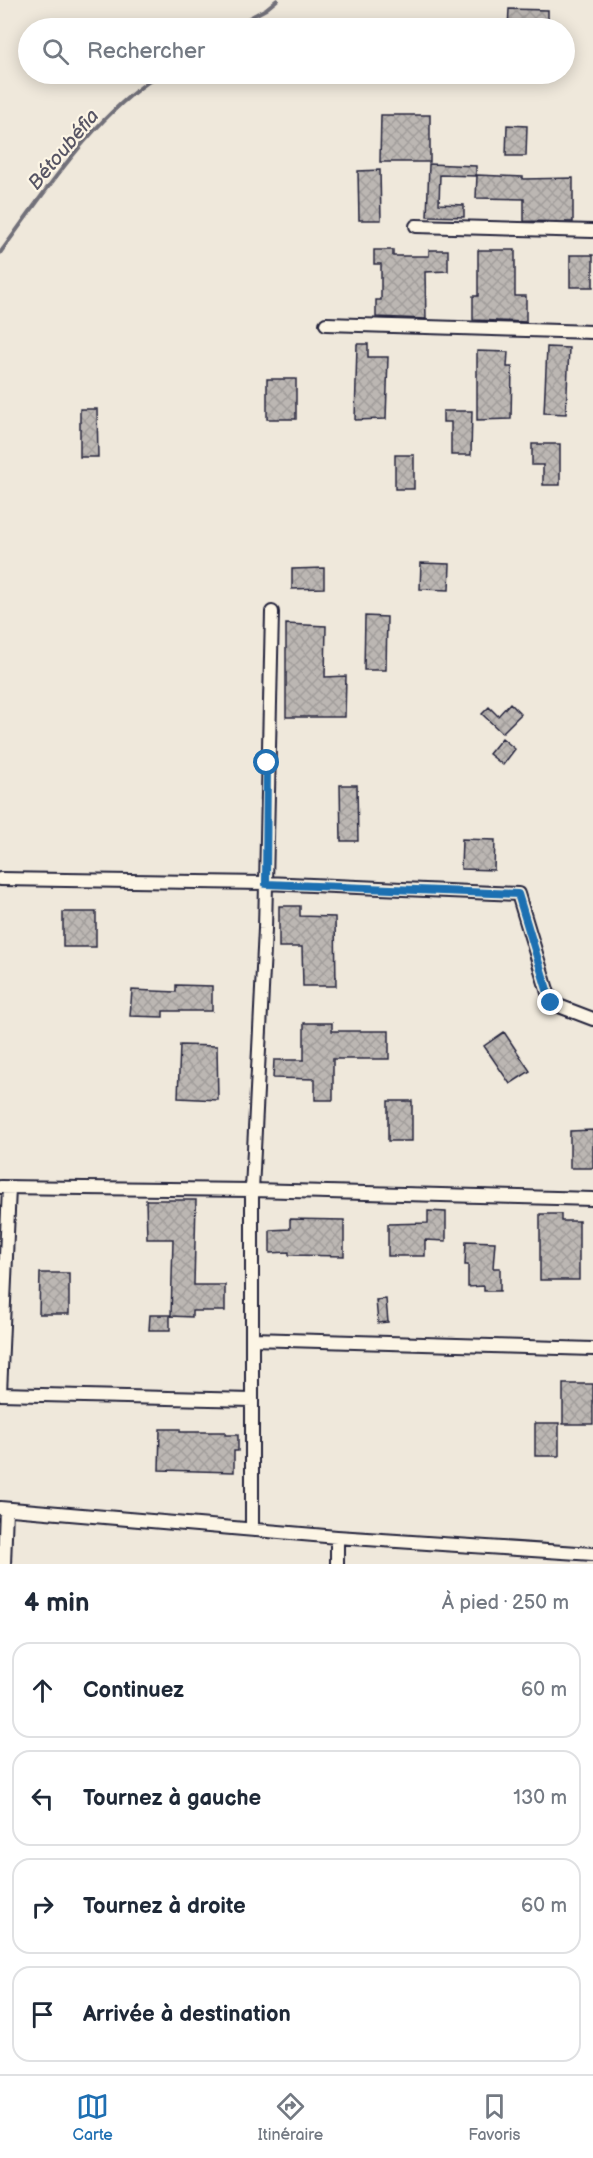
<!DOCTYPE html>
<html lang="fr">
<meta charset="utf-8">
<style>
:root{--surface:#fff;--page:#f2f2f3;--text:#1f2937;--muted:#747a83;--line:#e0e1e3;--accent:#1f6fb2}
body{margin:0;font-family:"Balsamiq Sans",sans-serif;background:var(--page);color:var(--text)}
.stop{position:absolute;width:18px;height:18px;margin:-14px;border:4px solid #1f6fb2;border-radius:50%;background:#fff}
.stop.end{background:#1f6fb2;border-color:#fff;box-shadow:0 2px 6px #0008}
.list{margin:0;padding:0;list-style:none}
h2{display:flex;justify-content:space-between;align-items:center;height:78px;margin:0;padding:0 24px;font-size:26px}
h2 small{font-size:20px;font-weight:400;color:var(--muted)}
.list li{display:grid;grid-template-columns:39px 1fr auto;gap:18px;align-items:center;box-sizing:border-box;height:96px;margin:0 12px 12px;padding:0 12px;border:2px solid var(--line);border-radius:18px}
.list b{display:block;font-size:22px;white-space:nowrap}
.list em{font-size:20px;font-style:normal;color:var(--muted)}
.icon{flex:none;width:33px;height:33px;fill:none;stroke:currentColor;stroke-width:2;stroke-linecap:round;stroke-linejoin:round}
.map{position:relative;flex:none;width:593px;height:1564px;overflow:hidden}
.search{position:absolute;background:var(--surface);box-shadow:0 3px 15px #0003;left:18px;right:18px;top:18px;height:66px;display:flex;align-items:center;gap:15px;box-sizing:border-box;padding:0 21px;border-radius:33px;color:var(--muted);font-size:22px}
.sheet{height:510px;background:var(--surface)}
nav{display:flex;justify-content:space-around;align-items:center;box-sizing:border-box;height:84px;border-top:2px solid var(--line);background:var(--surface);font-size:16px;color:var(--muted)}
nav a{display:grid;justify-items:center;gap:3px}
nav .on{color:var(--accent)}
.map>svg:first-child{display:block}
</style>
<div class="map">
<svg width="593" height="1564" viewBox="0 0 593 1564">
<defs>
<pattern id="building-cross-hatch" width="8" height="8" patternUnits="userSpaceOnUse" patternTransform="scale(1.5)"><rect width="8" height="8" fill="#bcb7b3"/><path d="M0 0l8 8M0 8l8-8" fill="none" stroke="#a19d9b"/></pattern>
</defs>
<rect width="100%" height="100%" fill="#efe8db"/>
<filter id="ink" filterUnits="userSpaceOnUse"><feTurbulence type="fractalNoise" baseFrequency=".0167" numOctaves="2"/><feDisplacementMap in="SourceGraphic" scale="12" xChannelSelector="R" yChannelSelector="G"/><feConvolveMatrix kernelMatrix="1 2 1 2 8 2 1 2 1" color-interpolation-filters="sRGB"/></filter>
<g filter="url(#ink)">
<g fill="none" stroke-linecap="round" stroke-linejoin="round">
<!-- stream -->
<path stroke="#716f79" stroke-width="4" d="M 231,28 L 266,9 L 277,0
M 0,253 C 45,192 94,115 160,74"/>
</g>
<!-- building -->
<path fill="url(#building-cross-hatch)" stroke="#22223b" stroke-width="1.5" d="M 509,9 L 548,10 L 548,28 L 508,28 Z
M 381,115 L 430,115 L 430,162 L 380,162 Z
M 507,125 L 527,126 L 526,156 L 506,156 Z
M 429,164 L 476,166 L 476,176 L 440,175 L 439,204 L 464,205 L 464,217 L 427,216 Z
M 380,170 L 381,220 L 359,220 L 358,171 Z
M 477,175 L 523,177 L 523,179 L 573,178 L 573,222 L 524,221 L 524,199 L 476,198 Z
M 374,250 L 393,250 L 393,256 L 429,256 L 429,250 L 448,250 L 448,271 L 425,272 L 426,319 L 376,317 L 376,300 L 381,300 L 381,264 L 374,264 Z
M 478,250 L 515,250 L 515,296 L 526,296 L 526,322 L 473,320 L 473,296 L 478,296 Z
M 570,255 L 593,255 L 593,287 L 570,287 Z
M 357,344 L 368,344 L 368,357 L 388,357 L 386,419 L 355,420 Z
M 547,347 L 569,348 L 566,414 L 544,413 Z
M 477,351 L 508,352 L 507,367 L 512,367 L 511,419 L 477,420 Z
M 267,379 L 296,379 L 296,419 L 267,419 Z
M 80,409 L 97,409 L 98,457 L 80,457 Z
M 443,411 L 472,411 L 471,455 L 451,455 L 451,422 L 443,422 Z
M 532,444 L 560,444 L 560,485 L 543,485 L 543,465 L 532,465 Z
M 395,455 L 414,455 L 414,489 L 395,489 Z
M 421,563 L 450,564 L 449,590 L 420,589 Z
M 324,568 L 324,588 L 292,589 L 292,569 Z
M 365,616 L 387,617 L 386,670 L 364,670 Z
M 286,624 L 326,626 L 325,677 L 346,676 L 345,717 L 286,717 Z
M 510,703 L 521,714 L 502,733 L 482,714 L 489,707 L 498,716 Z
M 502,738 L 515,749 L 503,765 L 489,754 Z
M 340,785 L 357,785 L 358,841 L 341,841 Z
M 462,839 L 495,840 L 494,870 L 461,869 Z
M 279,906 L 300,906 L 300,916 L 335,917 L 336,986 L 303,986 L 302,947 L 279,947 Z
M 63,912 L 96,912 L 96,947 L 63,947 Z
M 176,985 L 212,986 L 212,1011 L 163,1011 L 163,1017 L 130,1016 L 132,990 L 176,992 Z
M 304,1023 L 332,1023 L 332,1031 L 389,1031 L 389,1059 L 333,1059 L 333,1100 L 315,1100 L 315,1079 L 273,1078 L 274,1060 L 304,1060 Z
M 504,1032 L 530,1071 L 510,1084 L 484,1046 Z
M 180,1045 L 217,1046 L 218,1100 L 178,1098 Z
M 388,1101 L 412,1101 L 412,1141 L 388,1141 Z
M 593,1130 L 593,1168 L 570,1168 L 570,1131 Z
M 146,1200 L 196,1200 L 194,1285 L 225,1285 L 225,1311 L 192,1311 L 192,1317 L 171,1316 L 173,1239 L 147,1239 Z
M 428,1211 L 446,1212 L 446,1241 L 425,1240 L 425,1256 L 388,1256 L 388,1224 L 428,1223 Z
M 540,1214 L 561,1214 L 561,1221 L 579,1221 L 579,1280 L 540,1280 Z
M 290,1219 L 344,1220 L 344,1256 L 289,1255 L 289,1252 L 270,1253 L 270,1230 L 290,1229 Z
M 466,1241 L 495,1242 L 493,1268 L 500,1268 L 500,1291 L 484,1291 L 484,1286 L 468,1287 L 468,1265 L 465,1265 Z
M 40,1273 L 69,1273 L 69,1314 L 39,1314 Z
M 386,1299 L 388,1322 L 378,1323 L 376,1300 Z
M 150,1315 L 170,1315 L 170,1330 L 149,1330 Z
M 563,1384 L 593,1384 L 593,1424 L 563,1424 Z
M 535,1423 L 559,1423 L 559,1456 L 535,1456 Z
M 160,1429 L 180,1429 L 180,1432 L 225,1432 L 225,1435 L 238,1435 L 238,1451 L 234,1451 L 234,1472 L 159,1470 Z"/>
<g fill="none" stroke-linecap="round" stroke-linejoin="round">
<!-- minor casing -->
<g stroke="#22223b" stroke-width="16">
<path id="minor" d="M 416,226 L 593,231
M 326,324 L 593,332
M 0,879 L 266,883 L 518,894 L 551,1003 L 593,1019
M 0,1187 L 252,1190 L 593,1199
M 252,1339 L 593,1349
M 0,1393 L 9,1188
M 0,1394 L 252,1400
M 0,1508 L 337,1537 L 593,1554
M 252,1530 L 252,1190 L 265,929 L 272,612
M 337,1537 L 337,1564
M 4,1564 L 6,1509"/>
</g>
<!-- minor -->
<use href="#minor" stroke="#fcf5e5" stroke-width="12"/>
</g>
</g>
<g fill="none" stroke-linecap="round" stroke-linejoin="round" filter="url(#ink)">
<!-- route -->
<path stroke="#1f6fb2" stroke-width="8" d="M 267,763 L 266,884 L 518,894 L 551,1003"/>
</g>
<g text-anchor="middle" stroke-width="4.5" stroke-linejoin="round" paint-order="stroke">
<!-- water labels -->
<g font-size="20" font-style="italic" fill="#575564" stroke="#fcf5e5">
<text transform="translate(63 149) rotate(-50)" y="7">Bétoubéfia</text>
</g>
</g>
</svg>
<div class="stop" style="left:267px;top:763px"></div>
<div class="stop end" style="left:551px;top:1003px"></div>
<div class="search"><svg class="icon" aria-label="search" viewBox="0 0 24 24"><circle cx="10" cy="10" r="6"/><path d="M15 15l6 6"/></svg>Rechercher</div>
</div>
<section class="sheet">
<h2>4 min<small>À pied · 250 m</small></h2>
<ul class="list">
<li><svg class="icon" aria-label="ahead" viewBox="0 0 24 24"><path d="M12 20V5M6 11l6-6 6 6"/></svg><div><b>Continuez</b></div><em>60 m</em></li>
<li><svg class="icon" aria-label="left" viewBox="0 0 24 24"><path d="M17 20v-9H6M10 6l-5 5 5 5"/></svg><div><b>Tournez à gauche</b></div><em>130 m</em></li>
<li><svg class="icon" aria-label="right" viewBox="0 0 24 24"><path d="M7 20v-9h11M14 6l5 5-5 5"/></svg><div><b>Tournez à droite</b></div><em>60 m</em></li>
<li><svg class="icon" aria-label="arrive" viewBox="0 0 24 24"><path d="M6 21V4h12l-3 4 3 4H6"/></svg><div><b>Arrivée à destination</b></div></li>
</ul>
</section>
<nav>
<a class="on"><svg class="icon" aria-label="map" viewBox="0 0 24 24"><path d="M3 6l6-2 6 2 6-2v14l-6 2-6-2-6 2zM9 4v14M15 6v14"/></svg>Carte</a>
<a><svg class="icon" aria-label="directions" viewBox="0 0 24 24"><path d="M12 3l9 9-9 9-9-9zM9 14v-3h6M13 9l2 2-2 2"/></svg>Itinéraire</a>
<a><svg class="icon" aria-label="saved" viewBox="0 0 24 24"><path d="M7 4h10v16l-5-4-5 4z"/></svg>Favoris</a>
</nav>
